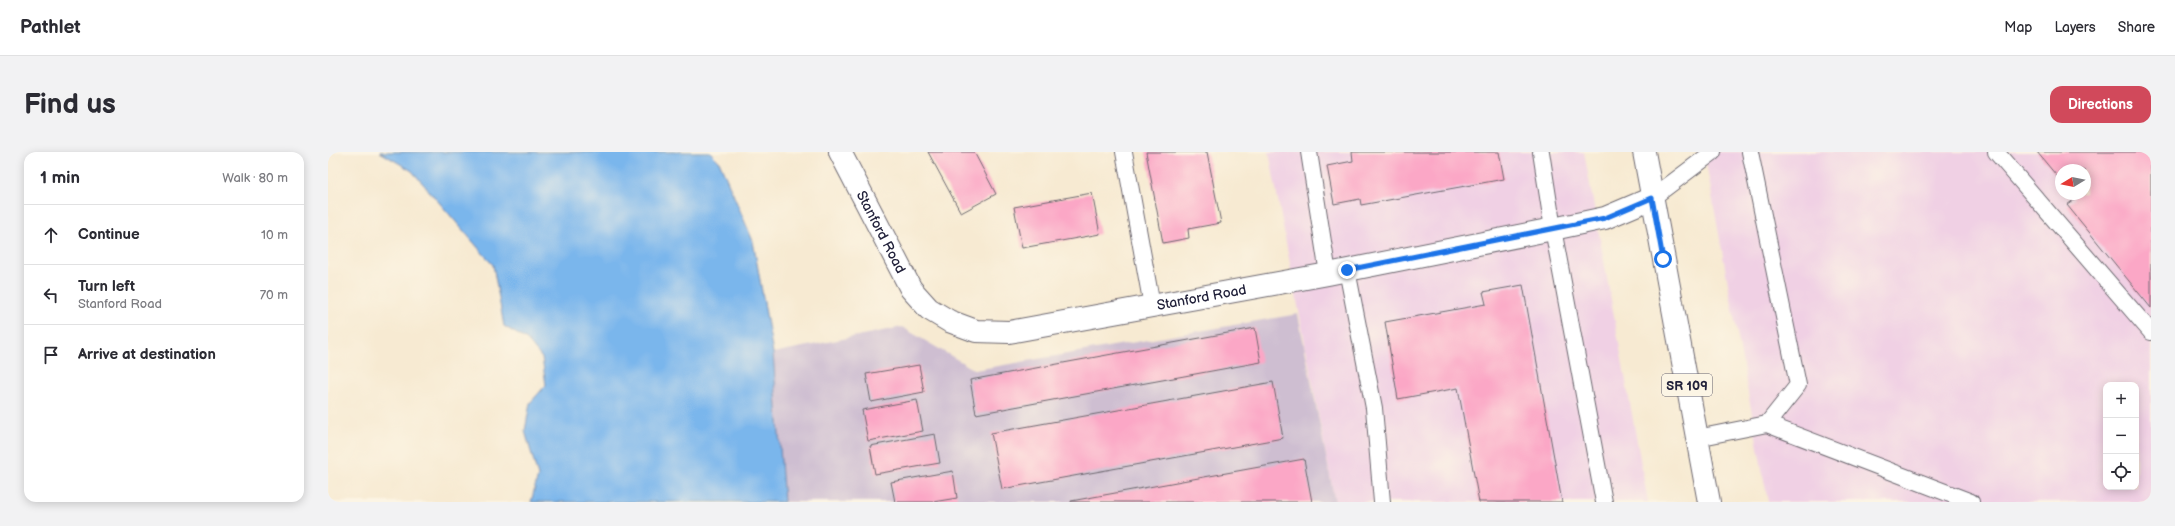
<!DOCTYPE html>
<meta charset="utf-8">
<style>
:root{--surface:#fff;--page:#f2f2f3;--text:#2b2b33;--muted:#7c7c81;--line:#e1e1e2;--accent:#d1495b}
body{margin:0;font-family:"Balsamiq Sans",sans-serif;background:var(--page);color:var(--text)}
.controls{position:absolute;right:12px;bottom:12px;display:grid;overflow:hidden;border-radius:8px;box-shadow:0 2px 10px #0003}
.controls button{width:36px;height:36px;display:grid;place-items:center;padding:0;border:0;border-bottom:1px solid var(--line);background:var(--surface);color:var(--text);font:20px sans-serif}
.compass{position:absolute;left:1727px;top:12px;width:36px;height:36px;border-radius:50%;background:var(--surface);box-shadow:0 2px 10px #0003;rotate:260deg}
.stop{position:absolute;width:12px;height:12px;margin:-9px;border:3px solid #1a73e8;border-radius:50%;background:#fff}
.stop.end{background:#1a73e8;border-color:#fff;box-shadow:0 1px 4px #0008}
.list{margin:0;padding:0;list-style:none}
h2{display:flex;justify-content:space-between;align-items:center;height:52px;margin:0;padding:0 16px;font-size:17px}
h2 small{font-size:13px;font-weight:400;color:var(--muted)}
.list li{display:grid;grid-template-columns:26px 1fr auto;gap:12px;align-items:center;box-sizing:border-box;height:60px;padding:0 16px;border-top:1px solid var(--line)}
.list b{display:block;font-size:15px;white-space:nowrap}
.list p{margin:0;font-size:13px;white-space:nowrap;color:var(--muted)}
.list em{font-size:13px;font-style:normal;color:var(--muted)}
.icon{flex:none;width:22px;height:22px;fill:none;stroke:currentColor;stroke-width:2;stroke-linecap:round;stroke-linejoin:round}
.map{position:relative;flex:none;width:1823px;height:350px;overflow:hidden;border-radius:12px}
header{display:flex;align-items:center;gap:24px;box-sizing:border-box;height:56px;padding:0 20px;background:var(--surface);border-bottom:1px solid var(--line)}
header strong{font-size:19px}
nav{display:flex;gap:22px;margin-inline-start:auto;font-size:14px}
.intro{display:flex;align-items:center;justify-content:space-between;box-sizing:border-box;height:96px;padding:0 24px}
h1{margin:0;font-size:28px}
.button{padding:10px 18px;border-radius:12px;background:var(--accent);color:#fff;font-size:14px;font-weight:700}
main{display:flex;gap:24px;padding:0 24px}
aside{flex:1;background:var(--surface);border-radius:12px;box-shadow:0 2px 10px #0003}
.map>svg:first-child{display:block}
</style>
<header>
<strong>Pathlet</strong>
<nav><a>Map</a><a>Layers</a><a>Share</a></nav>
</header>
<div class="intro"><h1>Find us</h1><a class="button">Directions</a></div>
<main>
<aside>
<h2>1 min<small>Walk · 80 m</small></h2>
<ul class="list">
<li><svg class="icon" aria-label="ahead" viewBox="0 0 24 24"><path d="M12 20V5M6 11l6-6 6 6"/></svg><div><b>Continue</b></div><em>10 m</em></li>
<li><svg class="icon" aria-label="left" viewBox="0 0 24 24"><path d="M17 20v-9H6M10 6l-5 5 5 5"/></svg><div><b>Turn left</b><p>Stanford Road</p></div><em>70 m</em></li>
<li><svg class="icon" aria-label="arrive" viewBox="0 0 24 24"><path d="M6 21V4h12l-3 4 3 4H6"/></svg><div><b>Arrive at destination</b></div></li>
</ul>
</aside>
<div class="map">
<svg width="1823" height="350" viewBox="0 0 1823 350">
<rect width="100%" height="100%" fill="#fcf5e5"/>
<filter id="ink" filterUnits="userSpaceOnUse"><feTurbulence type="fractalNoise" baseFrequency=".025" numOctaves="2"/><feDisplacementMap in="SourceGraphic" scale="8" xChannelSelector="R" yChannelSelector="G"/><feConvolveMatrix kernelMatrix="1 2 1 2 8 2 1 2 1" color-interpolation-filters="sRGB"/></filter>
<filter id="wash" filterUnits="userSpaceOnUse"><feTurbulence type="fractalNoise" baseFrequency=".012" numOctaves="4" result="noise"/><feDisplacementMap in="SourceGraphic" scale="16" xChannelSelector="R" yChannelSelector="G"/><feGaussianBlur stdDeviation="0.9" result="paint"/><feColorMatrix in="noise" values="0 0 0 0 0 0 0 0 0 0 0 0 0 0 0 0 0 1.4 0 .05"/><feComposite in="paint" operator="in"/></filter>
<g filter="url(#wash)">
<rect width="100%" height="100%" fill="#f7ead2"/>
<!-- built -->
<path fill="#f0d0e4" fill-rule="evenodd" d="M 941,0 L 1256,0 L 1320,350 L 1007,350 Z
M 1376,0 L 1823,0 L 1823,350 L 1440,350 ZM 1733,18 L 1757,18 L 1757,42 L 1733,42 ZM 1778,233 L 1808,233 L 1808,335 L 1778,335 Z"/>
<!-- industrial -->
<path fill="#cebed1" d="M 970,162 L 1007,350 L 456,350 L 445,201 L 574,175 L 647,218 Z"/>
<!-- water -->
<path fill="#7ab6ec" stroke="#4e6c94" d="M 52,0 L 382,0 L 391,9 L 425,89 L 445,201 L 456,350 L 203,350 L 210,324 L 197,279 L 202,251 L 218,233 L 214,206 L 199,188 L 176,174 L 165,113 L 84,19 Z"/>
<g id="blocks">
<!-- building -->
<path fill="#fba7c6" d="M 600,0 L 646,0 L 668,42 L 633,61 Z
M 818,0 L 879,0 L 893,71 L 860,77 L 861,86 L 835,91 Z
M 1024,0 L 1171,0 L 1176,27 L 1033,53 L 1032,47 L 1006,52 L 999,14 L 1025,9 Z
M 1709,0 L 1823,0 L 1823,156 L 1739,53 L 1747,47 L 1744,42 L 1757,42 L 1757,18 L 1733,18 L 1733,29 Z
M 764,41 L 772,82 L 694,96 L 686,55 Z
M 1195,133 L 1234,350 L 1151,350 L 1130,236 L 1070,247 L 1057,170 L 1158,152 L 1155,140 Z
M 927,176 L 933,210 L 648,262 L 642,228 Z
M 591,213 L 596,240 L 543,250 L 538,222 Z
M 945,230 L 955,286 L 674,337 L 663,281 Z
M 589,248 L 595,279 L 540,289 L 534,258 Z
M 607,282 L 612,311 L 547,322 L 542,294 Z
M 976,307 L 984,350 L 743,350 L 743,349 Z
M 625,319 L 629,346 L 605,350 L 567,350 L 563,330 Z"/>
</g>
</g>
<g filter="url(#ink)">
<use href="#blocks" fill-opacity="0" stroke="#6d6870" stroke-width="1"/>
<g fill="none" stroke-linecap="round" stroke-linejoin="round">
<!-- service casing -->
<g stroke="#6d6870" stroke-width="18">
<path id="service" d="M 796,0 L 824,154
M 981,0 L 1000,122
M 1213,0 L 1225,77 L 1276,350
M 1422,0 L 1470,233 L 1439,272
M 1668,0 L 1823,180
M 1324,46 L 1385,0
M 1019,118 L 1046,256 L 1054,350
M 1369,286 L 1439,272 L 1643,350"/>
</g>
<!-- minor casing -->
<g stroke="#6d6870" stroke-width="24">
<g id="minor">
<path id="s1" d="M 512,0 L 583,137 L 601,157 L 621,169 L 648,179 L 681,180 L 1000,122 L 1225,77 L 1277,66 L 1324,46"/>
</g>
</g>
<!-- primary casing -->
<g stroke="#6d6870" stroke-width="24">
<path id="primary" d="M 1316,0 L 1381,350"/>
</g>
<!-- service -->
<use href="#service" stroke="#fff" stroke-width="16"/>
<!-- minor -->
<use href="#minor" stroke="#fff" stroke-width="22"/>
<!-- primary -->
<use href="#primary" stroke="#fff" stroke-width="22"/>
</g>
</g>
<g fill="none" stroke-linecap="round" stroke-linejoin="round" filter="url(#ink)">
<!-- route -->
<path stroke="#1a73e8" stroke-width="5" d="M 1019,118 L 1277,66 L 1324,46 L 1335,107"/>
</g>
<g text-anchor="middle" stroke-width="3.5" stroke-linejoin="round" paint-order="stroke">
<!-- shield labels -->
<rect fill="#fcf5e5" stroke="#63616e" stroke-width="1" x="1334" y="222" width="50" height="22" rx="3"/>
<g font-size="13" font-weight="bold" fill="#22223b">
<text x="1359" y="238">SR 109</text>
</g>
<!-- street labels -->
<g font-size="14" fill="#22223b" stroke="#fcf5e5">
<text dy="5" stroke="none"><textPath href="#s1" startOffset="90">Stanford Road</textPath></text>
<text dy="5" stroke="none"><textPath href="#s1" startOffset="462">Stanford Road</textPath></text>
</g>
</g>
</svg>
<div class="controls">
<button>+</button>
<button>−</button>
<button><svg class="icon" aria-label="locate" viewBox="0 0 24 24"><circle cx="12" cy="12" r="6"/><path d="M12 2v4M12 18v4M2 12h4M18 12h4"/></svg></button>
</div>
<svg class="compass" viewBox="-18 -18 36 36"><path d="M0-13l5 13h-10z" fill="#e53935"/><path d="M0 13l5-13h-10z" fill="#7c7c81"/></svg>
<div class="stop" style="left:1335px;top:107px"></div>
<div class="stop end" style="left:1019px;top:118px"></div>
</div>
</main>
